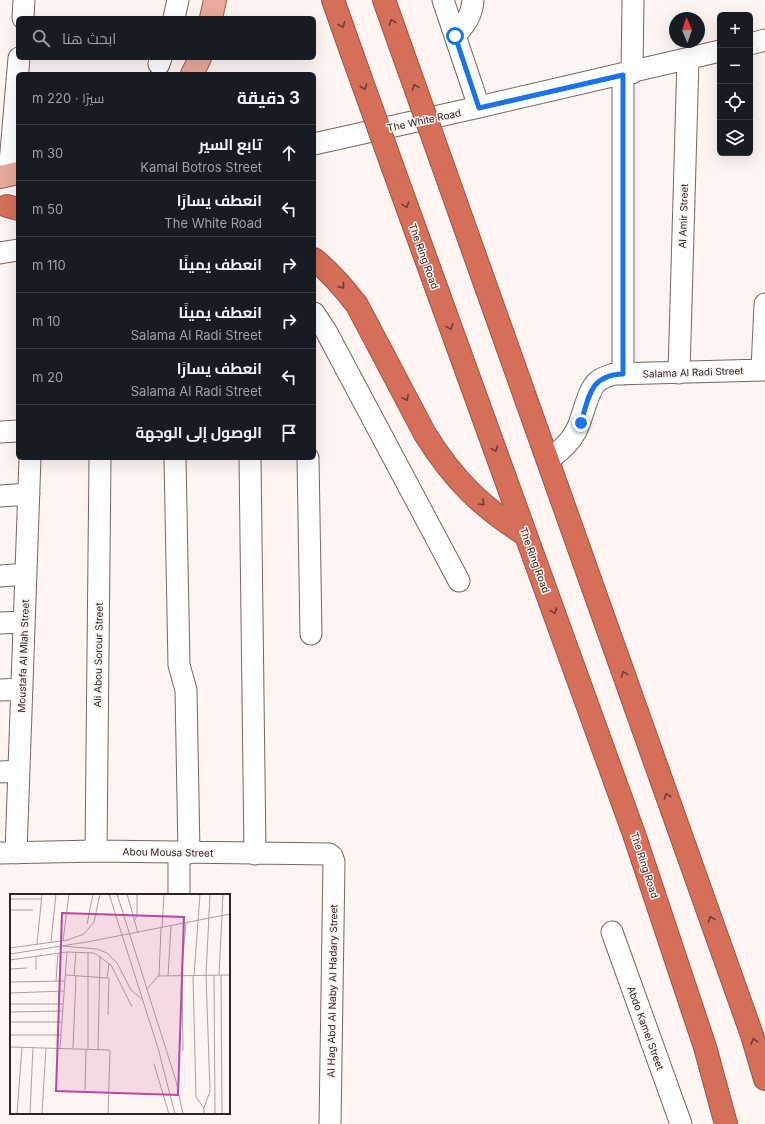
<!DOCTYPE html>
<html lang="ar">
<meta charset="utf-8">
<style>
:root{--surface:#171b24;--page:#20242c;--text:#f1f3f6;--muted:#9ea1a6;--line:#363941}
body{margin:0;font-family:Inter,Cairo,sans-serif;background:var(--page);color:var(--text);direction:rtl}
.controls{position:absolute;right:12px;top:12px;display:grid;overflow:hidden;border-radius:6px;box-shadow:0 4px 16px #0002}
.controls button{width:36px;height:36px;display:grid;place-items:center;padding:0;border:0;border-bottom:1px solid var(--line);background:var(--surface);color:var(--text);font:20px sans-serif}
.compass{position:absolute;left:669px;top:12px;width:36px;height:36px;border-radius:50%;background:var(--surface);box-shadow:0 4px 16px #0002;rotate:358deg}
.stop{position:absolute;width:12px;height:12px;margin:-9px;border:3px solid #1a73e8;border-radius:50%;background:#fff}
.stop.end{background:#1a73e8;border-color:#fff;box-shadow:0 1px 4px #0008}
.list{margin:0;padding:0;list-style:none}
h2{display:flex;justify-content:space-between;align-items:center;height:52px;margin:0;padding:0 16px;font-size:17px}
h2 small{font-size:13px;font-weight:400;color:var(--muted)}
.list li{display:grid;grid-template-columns:26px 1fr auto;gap:12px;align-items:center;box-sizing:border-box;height:56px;padding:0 16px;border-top:1px solid var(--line)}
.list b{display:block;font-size:15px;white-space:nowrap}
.list p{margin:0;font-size:13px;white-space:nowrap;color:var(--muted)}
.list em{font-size:13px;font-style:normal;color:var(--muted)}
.icon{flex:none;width:22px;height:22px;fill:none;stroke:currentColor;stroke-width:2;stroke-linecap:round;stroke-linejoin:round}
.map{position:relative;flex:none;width:765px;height:1124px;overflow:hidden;direction:ltr}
.search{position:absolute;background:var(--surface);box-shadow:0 4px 16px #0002;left:16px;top:16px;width:300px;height:44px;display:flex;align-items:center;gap:10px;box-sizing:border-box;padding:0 14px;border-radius:6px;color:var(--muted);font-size:15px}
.panel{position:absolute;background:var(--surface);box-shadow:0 4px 16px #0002;left:16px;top:72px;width:300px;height:388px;border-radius:6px;direction:rtl}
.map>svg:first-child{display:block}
</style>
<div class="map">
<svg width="765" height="1124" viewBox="0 0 765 1124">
<rect width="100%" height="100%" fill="#fef4f1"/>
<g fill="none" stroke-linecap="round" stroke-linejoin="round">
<!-- minor casing -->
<g stroke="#7a655e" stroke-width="23">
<path id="minor" d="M 443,0 L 479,107
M 23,18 L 24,0
M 174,18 L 178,0
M 455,36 C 465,24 472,16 473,0
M 750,44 L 765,40
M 159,64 L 161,58
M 632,73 L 633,0
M 623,75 L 623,374
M 314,144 L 479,107 L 720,51
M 9,175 L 19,58
M 0,253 L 18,250
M 314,313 L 326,331 L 459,581
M 762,370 L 765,304
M 679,373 L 688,59
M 0,432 L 18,431
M 175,458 L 179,665 L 186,690 L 189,853
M 250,458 L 255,854
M 308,458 L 311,634
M 548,460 C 558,453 570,443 576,431 C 583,418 587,391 597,382 C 601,378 608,376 614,374 L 765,370
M 0,496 L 29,494
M 0,576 L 26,574
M 0,623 L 24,622
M 0,690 L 22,689
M 0,772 L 19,771
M 96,851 L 100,458
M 0,853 L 96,851 L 329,854 L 332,856 L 334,862 L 330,1124
M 16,853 L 30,458
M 179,853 L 179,895
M 612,932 L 681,1124"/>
</g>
<!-- major casing -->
<g stroke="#9b5546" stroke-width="24">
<path id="major" d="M 211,18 L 215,0
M 192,74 L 200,58
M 0,177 L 18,173"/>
</g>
<!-- highway casing -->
<g stroke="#9b5546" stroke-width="24">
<path id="highway" d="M 333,0 L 351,51
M 384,0 L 400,45
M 442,163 L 752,1035 L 765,1079
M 393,168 L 634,834 L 705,1047 L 726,1124
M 7,206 L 18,209
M 314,259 C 331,273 344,288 357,305 L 425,434 C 453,479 481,507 526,535"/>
</g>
<!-- minor -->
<use href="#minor" stroke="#fff" stroke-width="21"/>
<!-- major -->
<use href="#major" stroke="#e6a99b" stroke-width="22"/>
<!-- highway -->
<use href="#highway" stroke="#d66f59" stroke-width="22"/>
<!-- highway-bridge casing -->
<g stroke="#9b5546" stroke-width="24" stroke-linecap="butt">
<path id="highway-bridge" d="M 400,45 L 442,163
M 351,51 L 393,168"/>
</g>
<!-- highway-bridge -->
<use href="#highway-bridge" stroke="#d66f59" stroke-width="22"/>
</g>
<!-- one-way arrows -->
<defs><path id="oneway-chevron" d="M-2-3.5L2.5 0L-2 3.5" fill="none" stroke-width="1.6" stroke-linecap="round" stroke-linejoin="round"/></defs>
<g stroke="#693f35">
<use href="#oneway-chevron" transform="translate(392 22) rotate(-110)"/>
<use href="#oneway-chevron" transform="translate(342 25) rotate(70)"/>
<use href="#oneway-chevron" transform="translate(364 87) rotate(71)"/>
<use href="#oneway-chevron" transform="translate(415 87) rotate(-110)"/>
<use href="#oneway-chevron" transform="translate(406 205) rotate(70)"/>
<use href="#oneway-chevron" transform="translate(342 286) rotate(49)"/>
<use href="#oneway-chevron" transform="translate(450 327) rotate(70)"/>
<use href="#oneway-chevron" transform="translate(406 398) rotate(62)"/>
<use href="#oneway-chevron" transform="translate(495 449) rotate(70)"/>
<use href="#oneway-chevron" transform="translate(482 503) rotate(42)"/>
<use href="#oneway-chevron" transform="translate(554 611) rotate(70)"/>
<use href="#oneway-chevron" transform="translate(624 674) rotate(-110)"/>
<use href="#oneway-chevron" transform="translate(667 796) rotate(-110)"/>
<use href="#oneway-chevron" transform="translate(711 919) rotate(-110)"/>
<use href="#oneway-chevron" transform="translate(754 1041) rotate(-106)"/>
</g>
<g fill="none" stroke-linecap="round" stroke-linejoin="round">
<!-- route -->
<path stroke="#1a73e8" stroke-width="5" d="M 455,36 L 479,108 L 623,75 L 623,374 C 590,375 589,396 581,423"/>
</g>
<g text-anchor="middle" stroke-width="3" stroke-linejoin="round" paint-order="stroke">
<!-- street labels -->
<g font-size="10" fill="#2e2522" stroke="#fef4f1">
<text transform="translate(424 120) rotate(-12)" y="4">The White Road</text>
<text transform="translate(683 216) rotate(-88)" y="4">Al Amir Street</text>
<text transform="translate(424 256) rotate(70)" y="4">The Ring Road</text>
<text transform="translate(693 372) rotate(-2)" y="4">Salama Al Radi Street</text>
<text transform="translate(535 560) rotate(70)" y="4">The Ring Road</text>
<text transform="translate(98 655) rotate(-89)" y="4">Ali Abou Sorour Street</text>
<text transform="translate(23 656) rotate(-88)" y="4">Moustafa Al Mlah Street</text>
<text transform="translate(168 852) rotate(1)" y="4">Abou Mousa Street</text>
<text transform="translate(645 865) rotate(72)" y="4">The Ring Road</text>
<text transform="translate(332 991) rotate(-89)" y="4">Al Hag Abd Al Naby Al Hadary Street</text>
<text transform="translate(646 1028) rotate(70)" y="4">Abdo Kamel Street</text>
</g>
</g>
<!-- overview -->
<g transform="translate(10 894)">
<rect width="220" height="220" fill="#fef4f1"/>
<path fill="none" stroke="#aba19e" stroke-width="1" d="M 99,0 L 148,154 L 165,220M 107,0 L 166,187 L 173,220M 117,0 L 128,39M 0,5 L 32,5M 0,16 L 23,16M 124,27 L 127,22 L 127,0M 77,30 L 83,0M 152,34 L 154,0M 53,47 L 59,0M 41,48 L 46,0M 77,48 L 220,20M 27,50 L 32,0M 52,52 L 87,55 L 97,59 L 107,69 L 121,96 L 133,106M 0,54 L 58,46 L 74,40 L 84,28 L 90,0M 0,60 L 77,48M 26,62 L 26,76M 0,66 L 57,58 L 84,59 L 101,71 L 122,113M 0,75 L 17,74M 56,81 L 97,84 L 99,70M 204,81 L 205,220M 209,81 L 213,0M 211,81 L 212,220M 64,82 L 66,58M 149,82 L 151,34M 158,82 L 161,32M 171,82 L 176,29M 172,82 L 173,157M 183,82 L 186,203 L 194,214 L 194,220M 184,82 L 190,0M 46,87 L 48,59M 0,88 L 55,87M 137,95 L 148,82 L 220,81M 0,99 L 54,97M 0,110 L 53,110M 1,118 L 53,117M 98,121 L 99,83M 0,128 L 52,128M 0,141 L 51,141M 0,153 L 100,156 L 98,220M 50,154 L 57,58M 63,154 L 66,82M 78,155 L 78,58M 88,156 L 90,62M 144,170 L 159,220M 75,196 L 76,155M 194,214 L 200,197 L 196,81 L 200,0M 7,220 L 12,153M 20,220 L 23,153M 32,220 L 36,154"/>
<path fill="#ba48a2" fill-opacity="0.15" stroke="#ba48a2" stroke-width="2" d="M 52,19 L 174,23 L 168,201 L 46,197 Z"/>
<rect width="220" height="220" fill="none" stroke="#2e2522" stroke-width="2"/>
</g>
</svg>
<div class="controls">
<button>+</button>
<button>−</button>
<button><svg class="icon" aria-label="locate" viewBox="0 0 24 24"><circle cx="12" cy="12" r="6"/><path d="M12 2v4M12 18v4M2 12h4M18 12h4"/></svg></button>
<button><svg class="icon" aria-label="layers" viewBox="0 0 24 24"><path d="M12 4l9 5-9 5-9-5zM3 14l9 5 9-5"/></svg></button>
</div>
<svg class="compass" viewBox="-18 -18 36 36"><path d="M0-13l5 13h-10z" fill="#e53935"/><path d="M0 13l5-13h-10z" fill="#9ea1a6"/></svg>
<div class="stop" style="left:455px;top:36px"></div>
<div class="stop end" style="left:581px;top:423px"></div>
<div class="search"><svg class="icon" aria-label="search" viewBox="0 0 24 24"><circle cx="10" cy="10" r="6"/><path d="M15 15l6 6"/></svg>ابحث هنا</div>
<section class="panel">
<h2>3 دقيقة<small>سيرًا · 220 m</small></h2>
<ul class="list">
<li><svg class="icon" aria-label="ahead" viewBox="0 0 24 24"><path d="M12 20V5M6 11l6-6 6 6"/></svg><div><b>تابع السير</b><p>Kamal Botros Street</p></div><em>30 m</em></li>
<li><svg class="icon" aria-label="left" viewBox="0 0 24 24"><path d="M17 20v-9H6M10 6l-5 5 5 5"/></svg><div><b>انعطف يسارًا</b><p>The White Road</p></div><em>50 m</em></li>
<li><svg class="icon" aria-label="right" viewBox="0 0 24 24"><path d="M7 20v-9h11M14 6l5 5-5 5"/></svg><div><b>انعطف يمينًا</b></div><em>110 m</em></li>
<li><svg class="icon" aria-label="right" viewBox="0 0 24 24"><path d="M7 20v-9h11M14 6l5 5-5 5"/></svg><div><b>انعطف يمينًا</b><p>Salama Al Radi Street</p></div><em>10 m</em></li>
<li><svg class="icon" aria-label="left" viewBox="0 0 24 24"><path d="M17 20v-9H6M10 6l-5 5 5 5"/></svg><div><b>انعطف يسارًا</b><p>Salama Al Radi Street</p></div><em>20 m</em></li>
<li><svg class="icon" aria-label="arrive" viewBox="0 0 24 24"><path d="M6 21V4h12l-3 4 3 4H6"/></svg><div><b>الوصول إلى الوجهة</b></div></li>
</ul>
</section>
</div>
